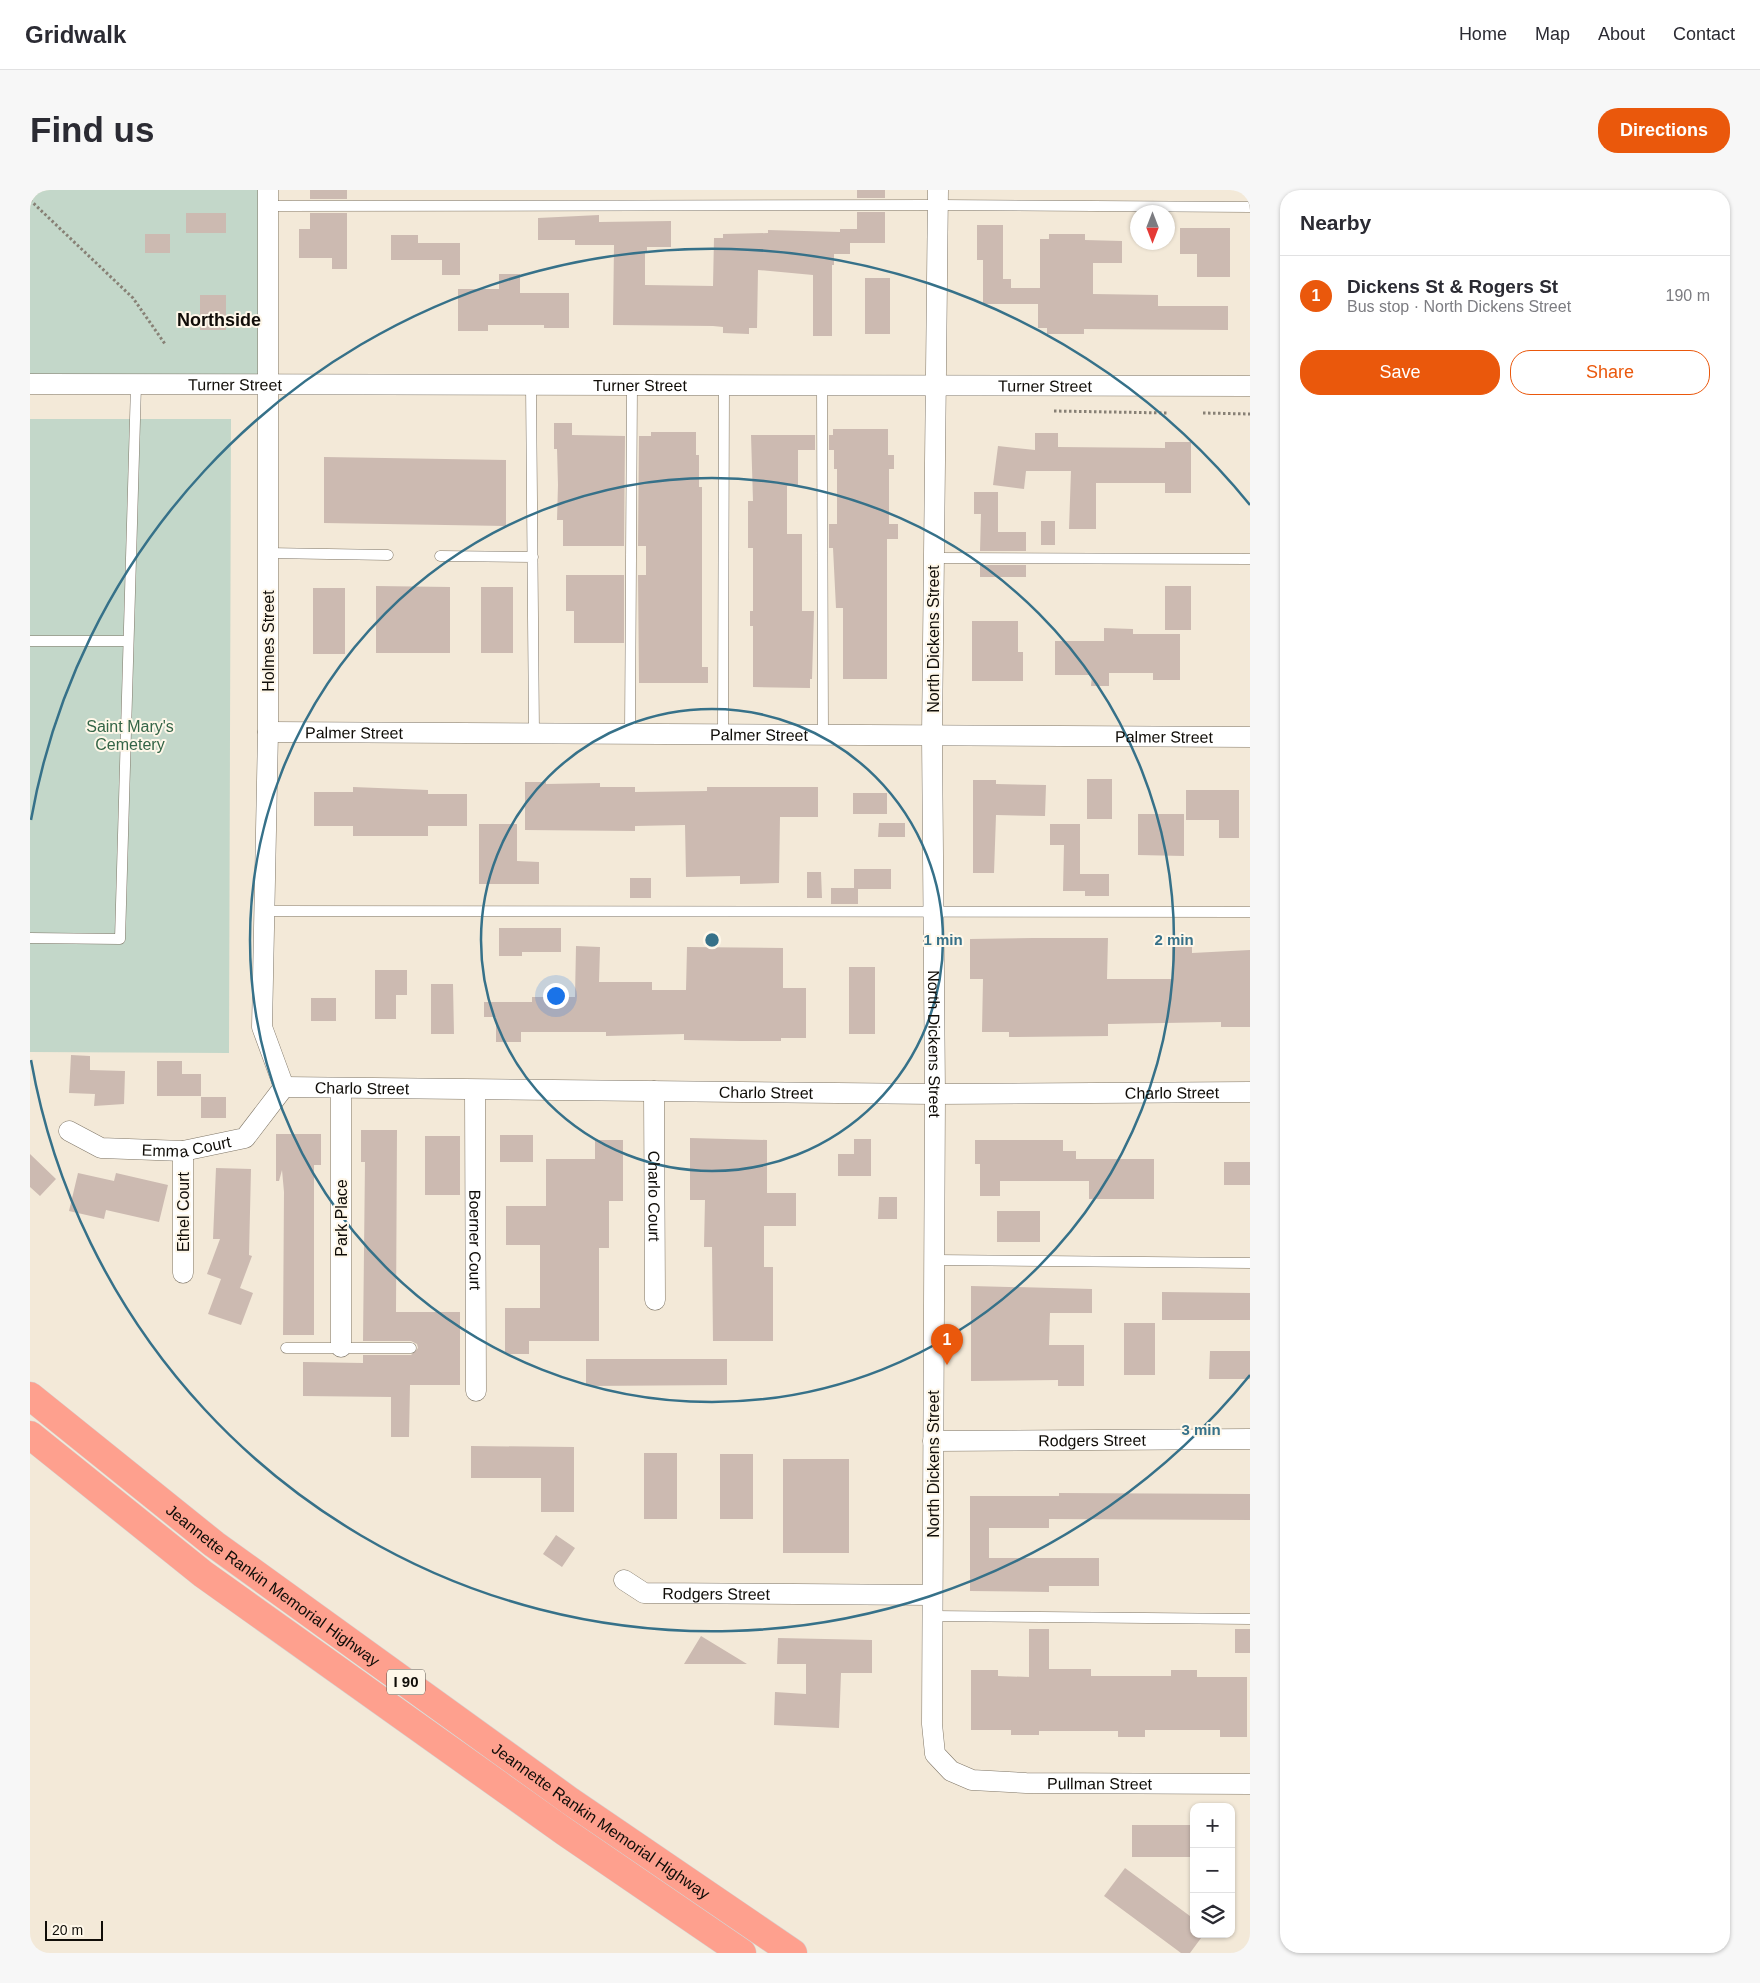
<!DOCTYPE html>
<meta charset="utf-8">
<style>
:root{--surface:#fff;--page:#f7f7f7;--text:#2b2b33;--muted:#7c7c81;--line:#e1e1e2;--accent:#ea580c}
body{margin:0;font-family:Arial,sans-serif;background:var(--page);color:var(--text)}
.controls{position:absolute;right:15px;bottom:15px;display:grid;overflow:hidden;border-radius:10px;box-shadow:0 1px 4px #0004}
.controls button{width:45px;height:45px;display:grid;place-items:center;padding:0;border:0;border-bottom:1px solid var(--line);background:var(--surface);color:var(--text);font:25px sans-serif}
.compass{position:absolute;left:1100px;top:15px;width:45px;height:45px;border-radius:50%;background:var(--surface);box-shadow:0 1px 4px #0004;rotate:180deg}
.scale{position:absolute;left:15px;bottom:12px;width:58px;box-sizing:border-box;padding-left:5px;border:2px solid #100d08;border-top:0;font-size:14px;line-height:18px;white-space:nowrap;color:#100d08;-webkit-text-stroke:4px #fef7e9;paint-order:stroke}
.you{position:absolute;left:525px;top:805px;width:18px;height:18px;margin:-12px;border:4px solid #fff;border-radius:50%;background:#1a73e8;box-shadow:0 0 0 8px #1a73e833}
.badge{display:grid;place-items:center;width:32px;height:32px;border-radius:50%;background:var(--accent);color:#fff;font-size:16px;font-weight:700}
.pin{position:absolute;translate:-50% -41px;filter:drop-shadow(0 1px 2px #0008)}
.pin::after{content:'';position:absolute;top:26px;width:18px;height:15px;background:inherit;clip-path:polygon(0 0,100% 0,50% 100%)}
.list{margin:0;padding:0;list-style:none}
h2{display:flex;justify-content:space-between;align-items:center;height:65px;margin:0;padding:0 20px;font-size:21px}
h2 small{font-size:16px;font-weight:400;color:var(--muted)}
.list li{display:grid;grid-template-columns:32px 1fr auto;gap:15px;align-items:center;box-sizing:border-box;height:80px;padding:0 20px;border-top:1px solid var(--line)}
.list b{display:block;font-size:19px;white-space:nowrap}
.list p{margin:0;font-size:16px;white-space:nowrap;color:var(--muted)}
.list em{font-size:16px;font-style:normal;color:var(--muted)}
.actions{display:flex;gap:10px;padding:15px 20px}
.actions a{flex:1;padding:11px 0;border:1px solid var(--accent);border-radius:20px;text-align:center;font-size:18px;color:var(--accent)}
.actions .main{background:var(--accent);color:#fff}
.icon{flex:none;width:28px;height:28px;fill:none;stroke:currentColor;stroke-width:2;stroke-linecap:round;stroke-linejoin:round}
.map{position:relative;flex:none;width:1220px;height:1763px;overflow:hidden;border-radius:20px}
header{display:flex;align-items:center;gap:30px;box-sizing:border-box;height:70px;padding:0 25px;background:var(--surface);border-bottom:1px solid var(--line)}
header strong{font-size:24px}
nav{display:flex;gap:28px;margin-inline-start:auto;font-size:18px}
.intro{display:flex;align-items:center;justify-content:space-between;box-sizing:border-box;height:120px;padding:0 30px}
h1{margin:0;font-size:35px}
.button{padding:12px 22px;border-radius:20px;background:var(--accent);color:#fff;font-size:18px;font-weight:700}
main{display:flex;gap:30px;padding:0 30px}
aside{flex:1;background:var(--surface);border-radius:20px;box-shadow:0 1px 4px #0004}
.map>svg:first-child{display:block}
</style>
<header>
<strong>Gridwalk</strong>
<nav><a>Home</a><a>Map</a><a>About</a><a>Contact</a></nav>
</header>
<div class="intro"><h1>Find us</h1><a class="button">Directions</a></div>
<main>
<div class="map">
<svg width="1220" height="1763" viewBox="0 0 1220 1763">
<rect width="100%" height="100%" fill="#f3e9d8"/>
<!-- green -->
<path fill="#c3d7c9" d="M 0,0 L 238,0 L 238,195 L 0,194 Z
M 0,229 L 201,229 L 199,863 L 0,862 Z"/>
<!-- building -->
<path fill="#ccbab1" d="M 280,0 L 317,0 L 317,9 L 280,9 Z
M 827,0 L 855,0 L 855,8 L 827,8 Z
M 827,22 L 855,22 L 855,53 L 820,53 L 820,64 L 804,64 L 804,75 L 802,75 L 802,146 L 783,146 L 783,85 L 728,80 L 727,138 L 719,138 L 719,144 L 693,143 L 693,137 L 683,136 L 583,135 L 584,55 L 545,55 L 545,50 L 508,50 L 508,28 L 569,25 L 569,32 L 641,31 L 641,57 L 617,57 L 617,63 L 615,63 L 615,95 L 683,96 L 684,48 L 693,48 L 693,44 L 738,43 L 738,40 L 810,42 L 810,39 L 827,39 Z
M 156,23 L 196,23 L 196,43 L 156,43 Z
M 280,23 L 317,23 L 317,79 L 302,79 L 302,68 L 269,68 L 269,39 L 280,39 Z
M 947,35 L 973,35 L 973,89 L 981,89 L 981,98 L 1010,98 L 1010,49 L 1019,49 L 1019,44 L 1055,44 L 1055,50 L 1092,51 L 1092,73 L 1063,73 L 1063,104 L 1128,105 L 1128,116 L 1198,116 L 1198,140 L 1054,139 L 1054,144 L 1017,144 L 1017,138 L 1008,138 L 1008,114 L 953,114 L 953,70 L 947,70 Z
M 1150,38 L 1200,38 L 1200,87 L 1167,87 L 1167,64 L 1150,64 Z
M 115,44 L 140,44 L 140,63 L 115,63 Z
M 361,45 L 388,45 L 388,53 L 430,53 L 430,85 L 412,85 L 412,70 L 361,70 Z
M 469,84 L 490,84 L 490,103 L 539,103 L 539,138 L 514,138 L 514,135 L 458,135 L 458,141 L 428,141 L 428,99 L 469,99 Z
M 835,88 L 860,88 L 860,144 L 835,144 Z
M 170,105 L 196,105 L 196,140 L 170,140 Z
M 524,233 L 542,233 L 542,245 L 595,246 L 594,356 L 533,356 L 533,330 L 527,330 L 528,295 L 527,259 L 524,259 Z
M 803,239 L 858,239 L 858,265 L 864,265 L 864,279 L 859,279 L 859,334 L 868,334 L 868,349 L 857,349 L 857,489 L 813,489 L 813,418 L 806,418 L 803,358 L 799,358 L 799,334 L 807,334 L 807,279 L 804,279 L 804,260 L 799,260 L 799,245 L 803,245 Z
M 621,242 L 666,242 L 666,265 L 669,265 L 669,297 L 672,297 L 672,477 L 678,477 L 678,493 L 609,493 L 608,385 L 616,385 L 616,356 L 608,356 L 609,246 L 621,246 Z
M 1005,243 L 1028,243 L 1028,257 L 1135,258 L 1135,252 L 1161,252 L 1161,303 L 1135,303 L 1135,293 L 1066,293 L 1066,339 L 1039,339 L 1041,281 L 996,281 L 994,299 L 963,295 L 968,256 L 1005,260 Z
M 721,245 L 785,245 L 785,260 L 768,260 L 768,296 L 757,296 L 757,344 L 772,344 L 772,421 L 784,421 L 782,489 L 780,489 L 780,498 L 723,497 L 723,436 L 720,436 L 720,421 L 723,421 L 723,358 L 718,358 L 718,311 L 723,311 Z
M 294,267 L 476,270 L 476,336 L 294,333 Z
M 944,302 L 968,302 L 968,342 L 996,342 L 996,361 L 950,361 L 951,324 L 944,324 Z
M 1011,331 L 1025,331 L 1025,355 L 1011,355 Z
M 950,375 L 996,375 L 996,387 L 950,387 Z
M 536,385 L 594,385 L 594,453 L 544,453 L 544,421 L 536,421 Z
M 346,396 L 420,397 L 420,463 L 346,463 Z
M 1135,396 L 1161,396 L 1161,440 L 1135,440 Z
M 451,397 L 483,397 L 483,463 L 451,463 Z
M 283,398 L 315,398 L 315,464 L 283,464 Z
M 942,431 L 988,431 L 988,462 L 993,462 L 993,491 L 942,491 Z
M 1074,438 L 1103,439 L 1103,444 L 1150,444 L 1150,490 L 1123,490 L 1123,483 L 1079,483 L 1079,496 L 1061,496 L 1062,485 L 1025,485 L 1025,451 L 1074,451 Z
M 1057,589 L 1082,589 L 1082,629 L 1057,629 Z
M 943,590 L 966,590 L 966,594 L 1016,595 L 1015,626 L 966,625 L 964,683 L 943,683 Z
M 495,592 L 516,592 L 516,594 L 570,593 L 570,597 L 605,597 L 605,602 L 677,601 L 677,597 L 788,597 L 788,627 L 750,627 L 749,693 L 710,694 L 710,686 L 656,687 L 655,635 L 605,636 L 605,641 L 495,640 Z
M 323,597 L 398,600 L 398,604 L 437,604 L 437,636 L 398,636 L 398,646 L 323,646 L 323,636 L 284,636 L 284,602 L 323,602 Z
M 1156,600 L 1209,600 L 1209,648 L 1189,648 L 1189,630 L 1156,630 Z
M 823,603 L 857,603 L 857,624 L 823,624 Z
M 1108,624 L 1154,624 L 1154,666 L 1108,665 Z
M 849,633 L 875,633 L 875,647 L 848,647 Z
M 449,634 L 487,634 L 487,671 L 509,672 L 509,694 L 449,694 Z
M 1020,634 L 1050,634 L 1050,684 L 1079,684 L 1079,706 L 1055,706 L 1055,701 L 1033,701 L 1034,655 L 1020,655 Z
M 824,679 L 861,679 L 861,699 L 828,699 L 828,714 L 801,714 L 801,698 L 824,698 Z
M 777,682 L 791,682 L 792,708 L 777,708 Z
M 600,688 L 621,688 L 621,708 L 600,708 Z
M 469,738 L 531,738 L 531,762 L 492,762 L 492,766 L 469,766 Z
M 1003,748 L 1078,748 L 1077,789 L 1142,789 L 1142,749 L 1157,749 L 1157,757 L 1162,757 L 1162,763 L 1220,760 L 1220,837 L 1191,837 L 1191,832 L 1078,834 L 1078,846 L 979,847 L 979,842 L 952,842 L 953,789 L 940,789 L 940,749 Z
M 546,756 L 570,757 L 569,792 L 622,792 L 622,800 L 656,800 L 657,757 L 753,758 L 753,798 L 776,798 L 776,848 L 751,848 L 751,851 L 711,851 L 654,850 L 654,844 L 576,846 L 576,842 L 491,842 L 491,852 L 466,852 L 466,827 L 454,827 L 454,812 L 502,812 L 502,807 L 545,807 Z
M 819,777 L 845,777 L 845,844 L 819,844 Z
M 345,780 L 377,780 L 377,805 L 366,805 L 366,829 L 345,829 Z
M 401,794 L 423,794 L 424,844 L 401,844 Z
M 281,808 L 306,808 L 306,831 L 281,831 Z
M 41,865 L 60,866 L 60,880 L 95,881 L 94,914 L 64,916 L 65,904 L 39,903 Z
M 127,871 L 152,871 L 152,884 L 171,884 L 171,906 L 127,906 Z
M 171,907 L 196,907 L 196,928 L 171,928 Z
M 331,940 L 367,940 L 366,1122 L 430,1122 L 430,1195 L 380,1195 L 379,1247 L 361,1247 L 361,1207 L 273,1206 L 273,1172 L 333,1173 L 333,1165 L 381,1165 L 388,1158 L 387,1154 L 381,1151 L 333,1151 L 335,972 L 331,972 Z
M 246,944 L 291,944 L 291,975 L 284,975 L 284,1145 L 253,1145 L 254,1002 L 252,980 L 249,991 L 246,991 Z
M 470,945 L 503,945 L 503,972 L 470,972 Z
M 395,946 L 430,946 L 430,1005 L 395,1005 Z
M 660,948 L 737,950 L 737,1003 L 766,1003 L 766,1036 L 734,1036 L 734,1077 L 743,1077 L 743,1151 L 683,1151 L 682,1057 L 674,1057 L 675,1010 L 660,1010 Z
M 824,949 L 841,949 L 841,986 L 808,986 L 808,964 L 824,964 Z
M 565,950 L 593,950 L 593,1011 L 579,1011 L 579,1058 L 569,1058 L 569,1151 L 499,1151 L 499,1164 L 475,1164 L 475,1118 L 510,1118 L 510,1055 L 476,1055 L 476,1016 L 516,1016 L 516,969 L 565,969 Z
M 945,950 L 1033,950 L 1033,961 L 1046,961 L 1046,969 L 1124,969 L 1124,1009 L 1059,1009 L 1059,991 L 970,991 L 970,1006 L 950,1006 L 950,974 L 945,974 Z
M 0,964 L 26,989 L 10,1006 L 0,997 Z
M 1194,972 L 1220,972 L 1220,995 L 1194,995 Z
M 186,978 L 221,979 L 219,1065 L 222,1066 L 210,1098 L 223,1103 L 211,1135 L 178,1124 L 191,1089 L 177,1084 L 190,1049 L 183,1049 Z
M 48,983 L 84,991 L 86,983 L 138,995 L 129,1032 L 76,1020 L 74,1029 L 39,1021 Z
M 849,1007 L 867,1007 L 867,1029 L 848,1029 Z
M 967,1021 L 1010,1021 L 1010,1052 L 967,1052 Z
M 941,1096 L 1062,1099 L 1062,1123 L 1020,1123 L 1019,1155 L 1054,1155 L 1054,1196 L 1028,1196 L 1028,1190 L 941,1191 Z
M 1132,1102 L 1220,1103 L 1220,1130 L 1132,1130 Z
M 1094,1133 L 1125,1133 L 1125,1185 L 1094,1185 Z
M 1180,1161 L 1220,1161 L 1220,1189 L 1179,1189 Z
M 556,1169 L 697,1169 L 697,1195 L 556,1196 Z
M 441,1256 L 544,1257 L 544,1322 L 511,1322 L 511,1288 L 441,1288 Z
M 614,1263 L 647,1263 L 647,1329 L 614,1329 Z
M 690,1264 L 723,1264 L 723,1329 L 690,1329 Z
M 753,1269 L 819,1269 L 819,1363 L 753,1363 Z
M 1029,1303 L 1220,1304 L 1220,1330 L 1019,1329 L 1019,1338 L 959,1338 L 959,1368 L 1069,1368 L 1069,1396 L 1019,1396 L 1019,1402 L 940,1401 L 940,1306 L 1029,1306 Z
M 526,1345 L 545,1358 L 532,1377 L 513,1364 Z
M 999,1439 L 1019,1439 L 1019,1479 L 1061,1479 L 1061,1486 L 1141,1486 L 1141,1480 L 1167,1480 L 1167,1487 L 1217,1487 L 1217,1547 L 1190,1547 L 1190,1540 L 1115,1540 L 1115,1547 L 1088,1547 L 1088,1541 L 1009,1541 L 1009,1545 L 981,1545 L 981,1540 L 941,1540 L 941,1480 L 968,1480 L 968,1486 L 999,1487 Z
M 1205,1439 L 1220,1439 L 1220,1463 L 1205,1463 Z
M 671,1446 L 717,1474 L 654,1474 Z
M 748,1448 L 842,1450 L 842,1483 L 811,1483 L 809,1538 L 744,1535 L 745,1502 L 776,1504 L 776,1474 L 747,1474 Z
M 1102,1635 L 1164,1635 L 1164,1667 L 1102,1667 Z
M 1095,1678 L 1164,1729 L 1164,1744 L 1174,1744 L 1160,1763 L 1151,1763 L 1074,1706 Z"/>
<g fill="none" stroke-linecap="round" stroke-linejoin="round">
<!-- lane casing -->
<g stroke="#7f7667" stroke-width="11">
<path id="lane" d="M 238,16 L 908,15 L 1220,17
M 501,195 L 504,543
M 792,195 L 793,545
M 238,363 L 358,365
M 410,366 L 503,367
M 904,368 L 1220,369
M 0,451 L 98,451
M 600,544 L 602,195
M 693,544 L 694,195
M 235,721 L 1220,722
M 0,748 L 90,749 L 106,195
M 904,1070 L 1220,1073
M 256,1158 L 381,1158
M 902,1426 L 1220,1429"/>
</g>
<!-- street casing -->
<g stroke="#7f7667" stroke-width="21">
<g id="street">
<path d="M 238,0 L 238,542 L 232,837 L 254,897"/>
<path id="s1" d="M 908,0 L 902,545 L 905,904 L 902,1534 L 905,1564 L 921,1581 L 942,1590 L 996,1593 L 1220,1594"/>
<path id="s2" d="M 0,194 L 1220,196"/>
<path id="s3" d="M 238,542 L 1220,547"/>
<path id="s4" d="M 254,897 L 905,904 L 1220,902"/>
<path id="s5" d="M 445,900 L 446,1201"/>
<path id="s6" d="M 624,901 L 625,1110"/>
<path id="s7" d="M 39,941 L 71,958 L 153,961 L 215,948 L 254,897"/>
<path d="M 153,961 L 153,1083"/>
<path d="M 311,1157 L 311,899"/>
<path id="s8" d="M 903,1251 L 1220,1249"/>
<path id="s9" d="M 594,1390 L 614,1403 L 902,1405"/>
</g>
</g>
<!-- highway casing -->
<g stroke="#d4d3d3" stroke-width="29">
<g id="highway">
<path id="s10" d="M 0,1206 L 184,1354 L 540,1611 L 763,1763"/>
<path d="M 0,1245 L 173,1384 L 535,1642 L 712,1763"/>
</g>
</g>
<!-- path -->
<path stroke="#878075" stroke-width="3" stroke-dasharray="2.5 2.5" stroke-linecap="butt" d="M 0,10 L 103,108 L 135,154
M 1024,221 L 1137,223
M 1173,223 L 1220,224"/>
<!-- lane -->
<use href="#lane" stroke="#fff" stroke-width="10"/>
<!-- street -->
<use href="#street" stroke="#fff" stroke-width="20"/>
<!-- highway -->
<use href="#highway" stroke="#fea08e" stroke-width="28"/>
</g>
<!-- distance rings -->
<g fill="none" stroke="#367189" stroke-width="2.5">
<circle cx="682" cy="750" r="231"/>
<circle cx="682" cy="750" r="462"/>
<path d="M1220 1185A692 692 0 0 1 1 870M1 630A692 692 0 0 1 1220 315"/>
</g>
<g text-anchor="middle" stroke-width="4" stroke-linejoin="round" paint-order="stroke">
<!-- shield labels -->
<rect fill="#fef7e9" stroke="#57534c" stroke-width="1" x="357" y="1479.5" width="38" height="25" rx="4"/>
<g font-size="15" font-weight="bold" fill="#100d08">
<text x="376" y="1497">I 90</text>
</g>
<!-- street labels -->
<g font-size="16" fill="#100d08" stroke="#fef7e9">
<text dy="6" stroke="none"><textPath href="#s2" startOffset="205">Turner Street</textPath></text>
<text dy="6" stroke="none"><textPath href="#s2" startOffset="610">Turner Street</textPath></text>
<text dy="6" stroke="none"><textPath href="#s2" startOffset="1015">Turner Street</textPath></text>
<text transform="translate(903 449) rotate(-90)" y="6">North Dickens Street</text>
<text transform="translate(238 451) rotate(-90)" y="6">Holmes Street</text>
<text dy="6" stroke="none"><textPath href="#s3" startOffset="86">Palmer Street</textPath></text>
<text dy="6" stroke="none"><textPath href="#s3" startOffset="491">Palmer Street</textPath></text>
<text dy="6" stroke="none"><textPath href="#s3" startOffset="896">Palmer Street</textPath></text>
<text dy="6" stroke="none"><textPath href="#s1" startOffset="854">North Dickens Street</textPath></text>
<text dy="6" stroke="none"><textPath href="#s4" startOffset="78">Charlo Street</textPath></text>
<text dy="6" stroke="none"><textPath href="#s4" startOffset="482">Charlo Street</textPath></text>
<text dy="6" stroke="none"><textPath href="#s4" startOffset="888">Charlo Street</textPath></text>
<text dy="6" stroke="none"><textPath href="#s7" startOffset="122">Emma Court</textPath></text>
<text dy="6" stroke="none"><textPath href="#s6" startOffset="105">Charlo Court</textPath></text>
<text transform="translate(153 1022) rotate(-90)" y="6">Ethel Court</text>
<text transform="translate(311 1028) rotate(-90)" y="6">Park Place</text>
<text dy="6" stroke="none"><textPath href="#s5" startOffset="150">Boerner Court</textPath></text>
<text dy="6" stroke="none"><textPath href="#s8" startOffset="159">Rodgers Street</textPath></text>
<text transform="translate(903 1274) rotate(-90)" y="6">North Dickens Street</text>
<text dy="6" stroke="none"><textPath href="#s10" startOffset="308">Jeannette Rankin Memorial Highway</textPath></text>
<text dy="6" stroke="none"><textPath href="#s9" startOffset="96">Rodgers Street</textPath></text>
<text dy="6" stroke="none"><textPath href="#s1" startOffset="1738">Pullman Street</textPath></text>
<text dy="6" stroke="none"><textPath href="#s10" startOffset="712">Jeannette Rankin Memorial Highway</textPath></text>
</g>
<!-- park labels -->
<g font-size="16" fill="#336446" stroke="#fef7e9">
<text x="100" y="542">Saint Mary's<tspan x="100" dy="18">Cemetery</tspan></text>
</g>
<!-- neighbourhood labels -->
<g font-size="18" font-weight="bold" fill="#100d08" stroke="#fef7e9">
<text x="189" y="136">Northside</text>
</g>
</g>
<circle cx="682" cy="750" r="8" fill="#367189" stroke="#fef7e9" stroke-width="2.5"/>
<g font-size="15" text-anchor="middle" font-weight="bold" fill="#367189" stroke="#fef7e9" stroke-width="4" stroke-linejoin="round" paint-order="stroke">
<text x="913" y="755">1 min</text>
<text x="1144" y="755">2 min</text>
<text x="1171" y="1245">3 min</text>
</g>
</svg>
<div class="controls">
<button>+</button>
<button>−</button>
<button><svg class="icon" aria-label="layers" viewBox="0 0 24 24"><path d="M12 4l9 5-9 5-9-5zM3 14l9 5 9-5"/></svg></button>
</div>
<svg class="compass" viewBox="-18 -18 36 36"><path d="M0-13l5 13h-10z" fill="#e53935"/><path d="M0 13l5-13h-10z" fill="#7c7c81"/></svg>
<div class="scale">20 m</div>
<div class="you"></div>
<div class="pin badge" style="left:917px;top:1175px">1</div>
</div>
<aside>
<h2>Nearby<small></small></h2>
<ul class="list">
<li><span class="badge">1</span><div><b>Dickens St &amp; Rogers St</b><p>Bus stop · North Dickens Street</p></div><em>190 m</em></li>
</ul>
<div class="actions"><a class="main">Save</a><a>Share</a></div>
</aside>
</main>
